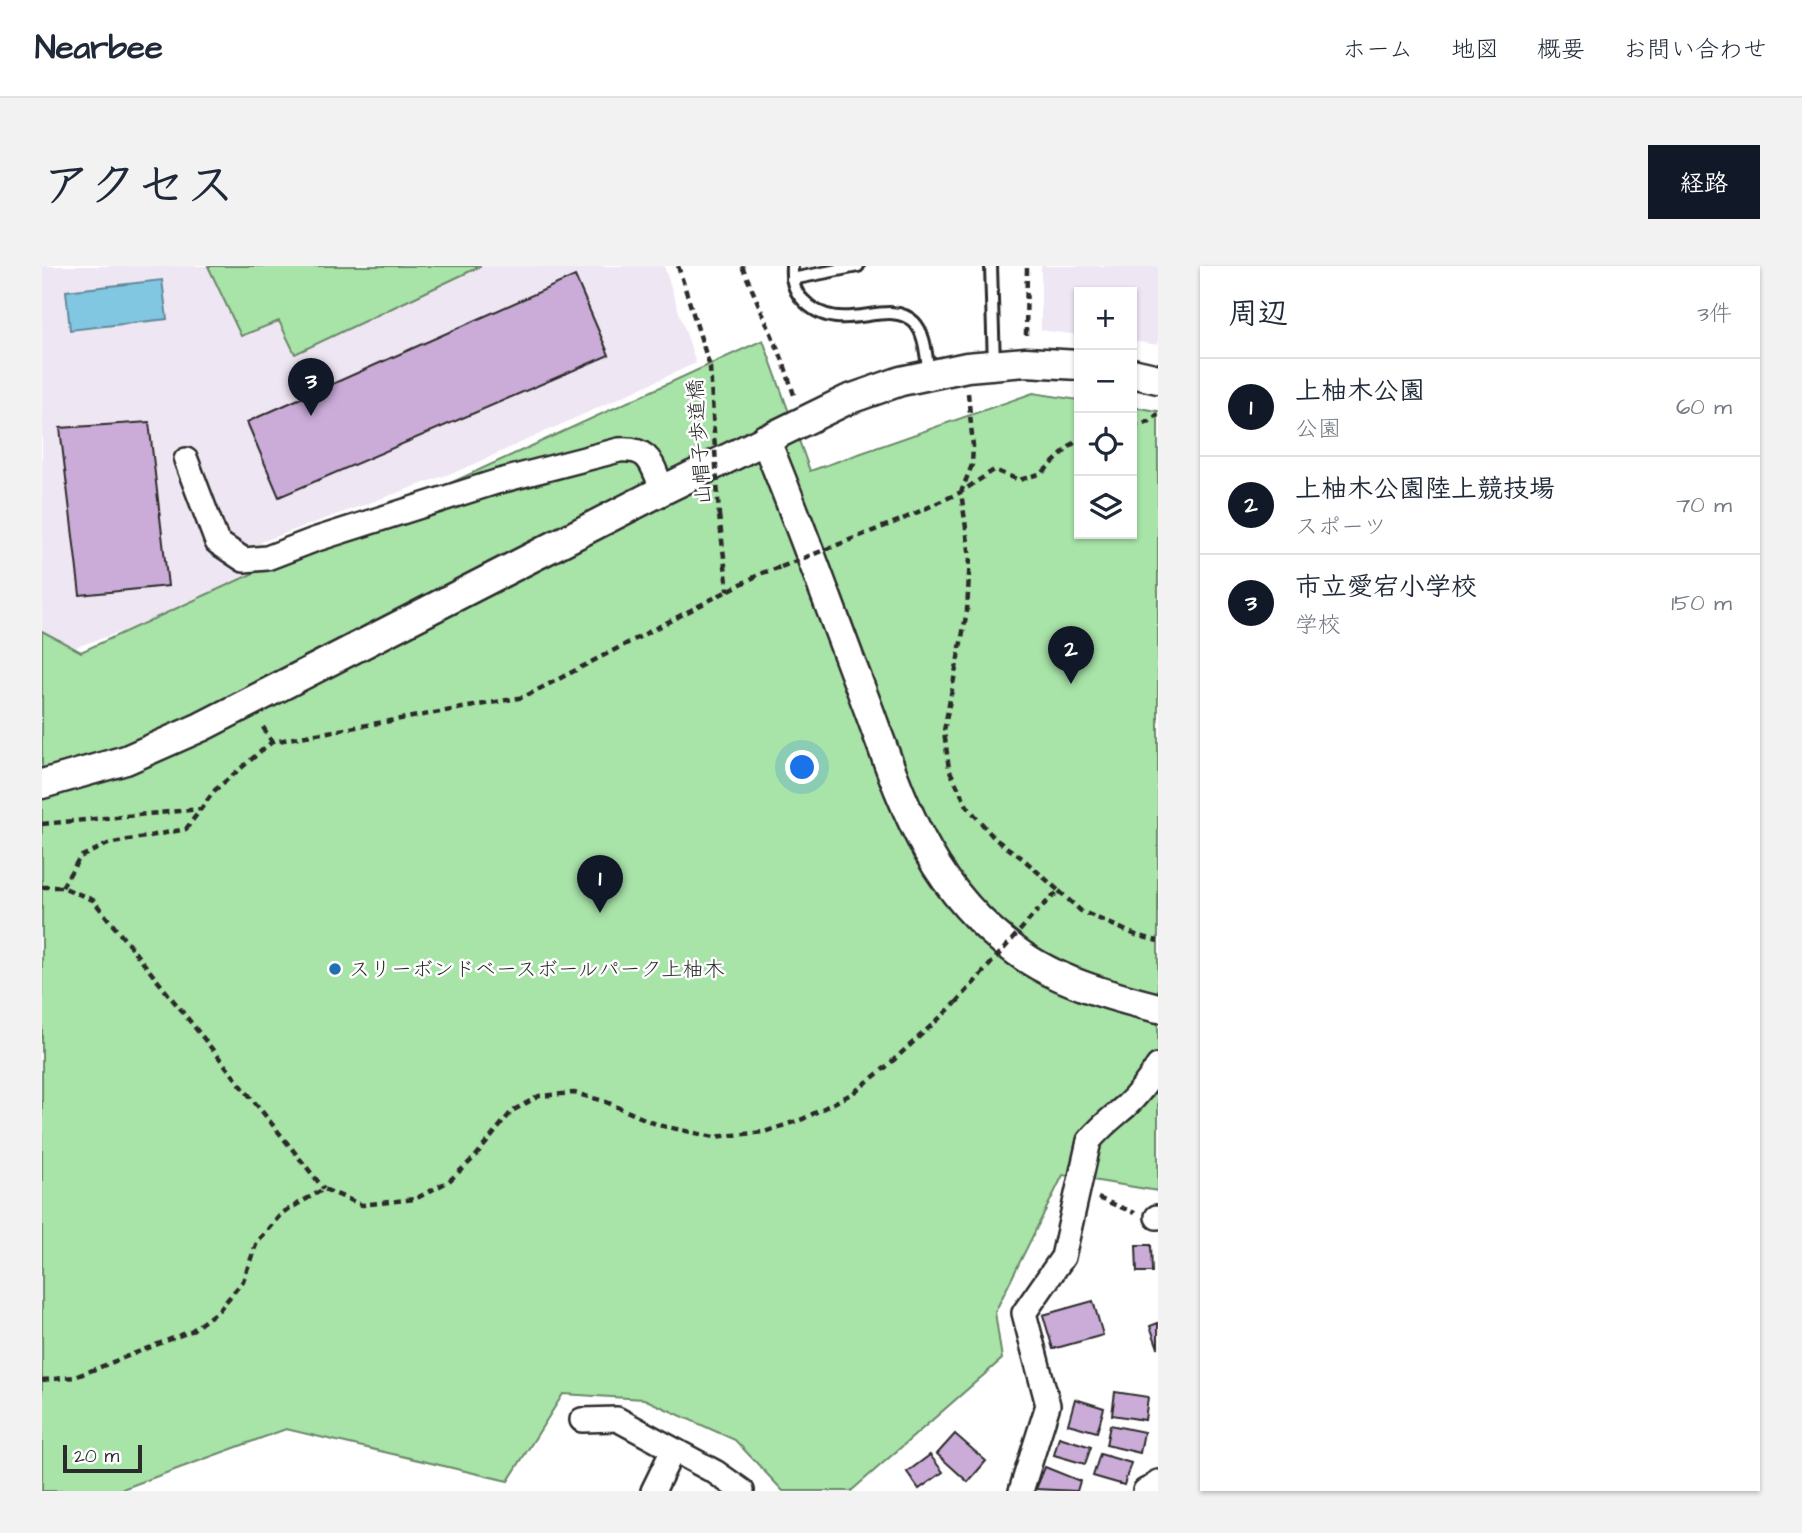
<!DOCTYPE html>
<html lang="ja">
<meta charset="utf-8">
<style>
:root{--surface:#fff;--page:#f2f2f3;--text:#1f2937;--muted:#747a83;--line:#e0e1e3;--accent:#111827}
body{margin:0;font-family:"Architects Daughter","Klee One",sans-serif;background:var(--page);color:var(--text)}
.controls{position:absolute;right:21px;top:21px;display:grid;overflow:hidden;border-radius:0px;box-shadow:0 2px 5px #0004}
.controls button{width:63px;height:63px;display:grid;place-items:center;padding:0;border:0;border-bottom:2px solid var(--line);background:var(--surface);color:var(--text);font:35px sans-serif}
.scale{position:absolute;left:21px;bottom:18px;width:79px;box-sizing:border-box;padding-left:7px;border:4px solid #2b2b2b;border-top:0;font-size:19px;line-height:24px;white-space:nowrap;color:#2b2b2b;-webkit-text-stroke:5px #fff;paint-order:stroke}
.you{position:absolute;left:761px;top:502px;width:24px;height:24px;margin:-18px;border:5px solid #fff;border-radius:50%;background:#1a73e8;box-shadow:0 0 0 10px #1a73e833}
.badge{display:grid;place-items:center;width:46px;height:46px;border-radius:50%;background:var(--accent);color:#fff;font-size:23px;font-weight:700}
.pin{position:absolute;translate:-50% -58px;filter:drop-shadow(0 2px 4px #0008)}
.pin::after{content:'';position:absolute;top:37px;width:24px;height:21px;background:inherit;clip-path:polygon(0 0,100% 0,50% 100%)}
.list{margin:0;padding:0;list-style:none}
h2{display:flex;justify-content:space-between;align-items:center;height:91px;margin:0;padding:0 28px;font-size:30px}
h2 small{font-size:23px;font-weight:400;color:var(--muted)}
.list li{display:grid;grid-template-columns:46px 1fr auto;gap:21px;align-items:center;box-sizing:border-box;height:98px;padding:0 28px;border-top:2px solid var(--line)}
.list b{display:block;font-size:26px;white-space:nowrap}
.list p{margin:0;font-size:23px;white-space:nowrap;color:var(--muted)}
.list em{font-size:23px;font-style:normal;color:var(--muted)}
.icon{flex:none;width:38px;height:38px;fill:none;stroke:currentColor;stroke-width:2;stroke-linecap:round;stroke-linejoin:round}
.map{position:relative;flex:none;width:1116px;height:1225px;overflow:hidden;border-radius:0px}
header{display:flex;align-items:center;gap:42px;box-sizing:border-box;height:98px;padding:0 35px;background:var(--surface);border-bottom:2px solid var(--line)}
header strong{font-size:33px}
nav{display:flex;gap:38px;margin-inline-start:auto;font-size:24px}
.intro{display:flex;align-items:center;justify-content:space-between;box-sizing:border-box;height:168px;padding:0 42px}
h1{margin:0;font-size:49px}
.button{padding:18px 32px;border-radius:0px;background:var(--accent);color:#fff;font-size:24px;font-weight:700}
main{display:flex;gap:42px;padding:0 42px}
aside{flex:1;background:var(--surface);border-radius:0px;box-shadow:0 2px 5px #0004}
.map>svg:first-child{display:block}
</style>
<header>
<strong>Nearbee</strong>
<nav><a>ホーム</a><a>地図</a><a>概要</a><a>お問い合わせ</a></nav>
</header>
<div class="intro"><h1>アクセス</h1><a class="button">経路</a></div>
<main>
<div class="map">
<svg width="1116" height="1225" viewBox="0 0 1116 1225">
<rect width="100%" height="100%" fill="#fff"/>
<filter id="ink" filterUnits="userSpaceOnUse"><feTurbulence type="fractalNoise" baseFrequency=".0143" numOctaves="2"/><feDisplacementMap in="SourceGraphic" scale="14" xChannelSelector="R" yChannelSelector="G"/><feConvolveMatrix kernelMatrix="1 2 1 2 8 2 1 2 1" color-interpolation-filters="sRGB"/></filter>
<g filter="url(#ink)">
<!-- built -->
<path fill="#efe6f3" d="M 0,0 L 622,0 L 654,97 L 421,203 L 219,276 L 233,314 L 31,382 L 0,365 Z
M 999,0 L 1116,0 L 1116,79 L 1090,75 L 1090,26 L 1037,26 L 1037,69 L 999,64 Z"/>
<!-- green -->
<path fill="#a8e3a8" stroke="#6a876a" stroke-width="2" d="M 166,0 L 439,0 L 253,88 L 237,55 L 199,70 Z
M 721,74 L 768,205 L 991,127 L 1037,134 L 1037,268 L 1090,268 L 1090,141 L 1116,145 L 1116,925 L 1021,909 L 953,1046 L 960,1093 L 809,1225 L 741,1225 L 693,1174 L 602,1133 L 521,1128 L 466,1215 L 244,1163 L 75,1225 L 0,1225 L 0,365 L 39,386 Z"/>
<!-- water -->
<path fill="#81c7e2" stroke="#5f8999" stroke-width="2" d="M 120,14 L 125,53 L 28,64 L 24,25 Z"/>
<!-- building -->
<path fill="#cbacd8" stroke="#2b2b2b" stroke-width="2" d="M 533,10 L 567,89 L 237,231 L 205,156 Z
M 107,156 L 126,320 L 38,329 L 18,162 Z
M 1094,979 L 1109,979 L 1110,1006 L 1095,1006 Z
M 1051,1035 L 1061,1069 L 1011,1083 L 1001,1049 Z
M 1116,1057 L 1116,1082 L 1108,1060 Z
M 1073,1126 L 1106,1131 L 1103,1154 L 1070,1149 Z
M 1033,1133 L 1062,1142 L 1055,1166 L 1026,1158 Z
M 1068,1159 L 1102,1166 L 1098,1187 L 1064,1179 Z
M 913,1168 L 944,1195 L 926,1216 L 895,1188 Z
M 1017,1171 L 1049,1181 L 1043,1198 L 1012,1189 Z
M 1058,1188 L 1089,1197 L 1082,1219 L 1051,1210 Z
M 888,1189 L 901,1206 L 877,1223 L 865,1206 Z
M 1003,1201 L 1038,1215 L 1035,1225 L 994,1223 Z"/>
<g fill="none" stroke-linecap="round" stroke-linejoin="round">
<!-- service casing -->
<g stroke="#2b2b2b" stroke-width="16">
<path id="service" d="M 750,0 C 749,13 752,25 761,34 C 797,73 845,30 872,56 C 884,68 884,92 887,107
M 949,0 L 952,99
M 750,13 L 816,0"/>
</g>
<!-- minor casing -->
<g stroke="#2b2b2b" stroke-width="28">
<path id="minor" d="M 144,194 L 175,276 L 202,294 L 225,292 L 272,274 L 454,216 L 577,184 C 610,182 609,199 621,224
M 1115,951 L 1116,951
M 540,1154 L 575,1153 L 673,1206 L 700,1225
M 611,1225 L 631,1184
M 979,1225 L 1006,1139 L 982,1047 L 1021,991 L 1047,875 C 1058,861 1070,852 1084,840 C 1097,828 1107,814 1116,800
M 1103,1225 L 1113,1220 L 1116,1216"/>
</g>
<!-- tertiary casing -->
<g stroke="#2b2b2b" stroke-width="33">
<path id="tertiary" d="M 1090,107 L 1116,113
M 723,173 C 758,257 788,342 820,426 C 859,528 881,617 974,685 C 1014,715 1068,730 1116,742
M 0,518 L 84,494 L 159,461 L 621,224 L 805,134 L 859,115 L 925,101 L 984,96 L 1037,99"/>
</g>
<!-- path -->
<path stroke="#2b2b2b" stroke-width="4.5" stroke-dasharray="7 5" stroke-linecap="butt" d="M 636,0 L 668,101
M 700,0 L 741,95 L 753,132
M 984,69 L 985,0
M 926,127 L 931,180 L 930,199 L 919,226 L 928,291 L 925,345 L 902,465 L 907,503 L 925,540 L 953,573 L 980,592 L 1017,625 L 996,644
M 1090,160 L 1108,155 L 1116,148
M 677,249 L 686,325
M 861,253 L 919,226 L 952,204 L 977,214 L 1000,207 L 1037,172
M 221,461 L 230,476
M 0,558 L 159,543
M 0,621 L 20,621 L 51,634 L 282,923
M 20,621 L 38,591 L 66,578 L 144,563 L 173,524 L 230,476 L 482,431 L 720,307 L 739,301
M 1017,625 L 1039,645 L 1094,669 L 1116,675
M 1056,932 L 1093,947
M 0,1114 L 33,1111 L 149,1065 L 177,1044 L 201,1015 L 215,976 L 240,947 L 282,923 L 320,939 L 373,933 L 407,915 L 433,891 L 470,845 L 497,830 L 532,827 L 562,835 L 616,859 L 672,871 L 722,866 L 761,853 L 811,827 L 844,801 L 914,737"/>
<!-- service -->
<use href="#service" stroke="#fff" stroke-width="10"/>
<!-- minor -->
<use href="#minor" stroke="#fff" stroke-width="23"/>
<!-- tertiary -->
<use href="#tertiary" stroke="#fff" stroke-width="28"/>
<!-- path-bridge -->
<path stroke="#2b2b2b" stroke-width="4.5" stroke-dasharray="7 5" stroke-linecap="butt" d="M 668,101 L 677,249
M 739,301 L 861,253
M 914,737 L 996,644"/>
</g>
</g>
<!-- markers -->
<circle fill="#1f6fb2" stroke="#fff" stroke-width="2.5" cx="293" cy="703" r="7"/>
<g text-anchor="middle" stroke-width="5" stroke-linejoin="round" paint-order="stroke">
<!-- street labels -->
<g font-size="21" fill="#2b2b2b" stroke="#fff">
<text transform="translate(657 176) rotate(-94)" y="7">山帽子歩道橋</text>
</g>
<!-- poi labels -->
<g font-size="21" fill="#2b2b2b" stroke="#fff" text-anchor="start">
<text x="307" y="710">スリーボンドベースボールパーク上柚木</text>
</g>
</g>
</svg>
<div class="controls">
<button>+</button>
<button>−</button>
<button><svg class="icon" aria-label="locate" viewBox="0 0 24 24"><circle cx="12" cy="12" r="6"/><path d="M12 2v4M12 18v4M2 12h4M18 12h4"/></svg></button>
<button><svg class="icon" aria-label="layers" viewBox="0 0 24 24"><path d="M12 4l9 5-9 5-9-5zM3 14l9 5 9-5"/></svg></button>
</div>
<div class="scale">20 m</div>
<div class="you"></div>
<div class="pin badge" style="left:558px;top:647px">1</div>
<div class="pin badge" style="left:1029px;top:418px">2</div>
<div class="pin badge" style="left:269px;top:150px">3</div>
</div>
<aside>
<h2>周辺<small>3件</small></h2>
<ul class="list">
<li><span class="badge">1</span><div><b>上柚木公園</b><p>公園</p></div><em>60 m</em></li>
<li><span class="badge">2</span><div><b>上柚木公園陸上競技場</b><p>スポーツ</p></div><em>70 m</em></li>
<li><span class="badge">3</span><div><b>市立愛宕小学校</b><p>学校</p></div><em>150 m</em></li>
</ul>
</aside>
</main>
